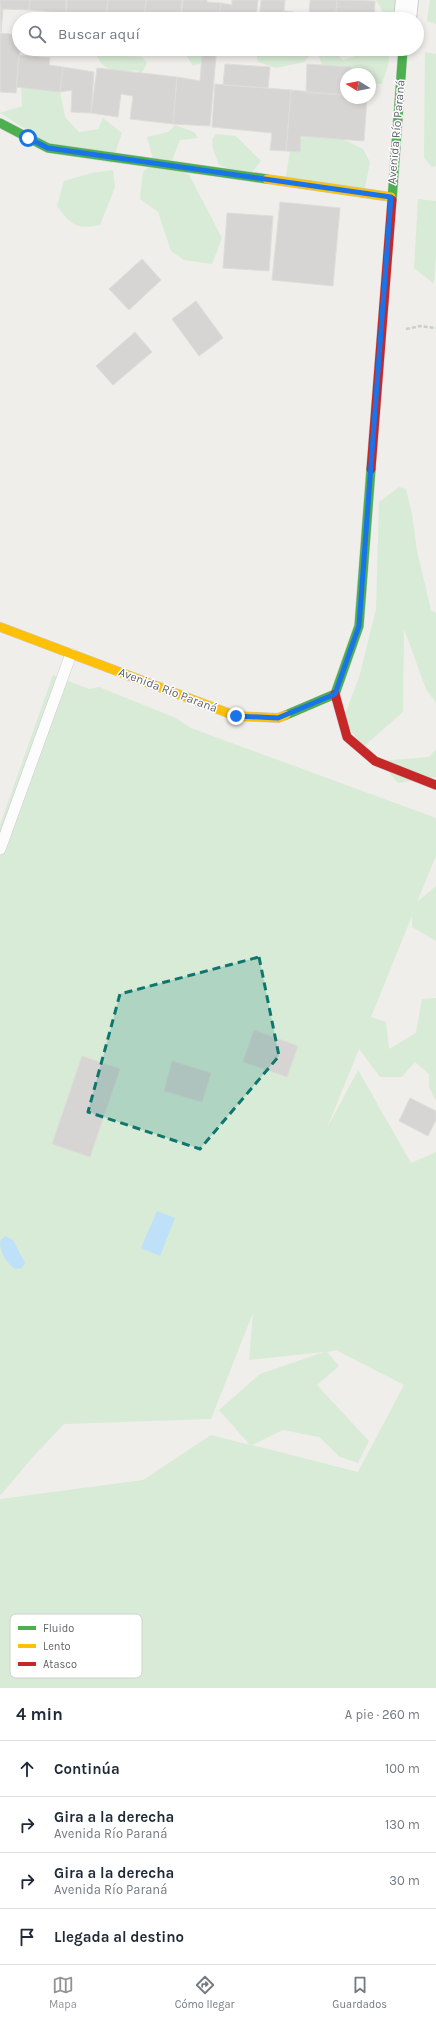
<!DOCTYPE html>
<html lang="es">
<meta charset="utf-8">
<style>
:root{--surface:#fff;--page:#f2f2f3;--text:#1f2937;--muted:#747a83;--line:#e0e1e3;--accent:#919496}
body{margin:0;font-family:Karla,sans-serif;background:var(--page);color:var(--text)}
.compass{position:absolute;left:340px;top:68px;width:36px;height:36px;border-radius:50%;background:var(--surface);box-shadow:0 2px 6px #0003;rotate:280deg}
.stop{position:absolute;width:12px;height:12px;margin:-9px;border:3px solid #1a73e8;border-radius:50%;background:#fff}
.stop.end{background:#1a73e8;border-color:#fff;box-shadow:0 1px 4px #0008}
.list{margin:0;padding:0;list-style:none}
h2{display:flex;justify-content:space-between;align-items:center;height:52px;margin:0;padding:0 16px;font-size:17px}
h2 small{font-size:13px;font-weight:400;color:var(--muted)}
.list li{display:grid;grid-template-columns:26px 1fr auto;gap:12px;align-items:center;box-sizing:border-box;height:56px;padding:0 16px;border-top:1px solid var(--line)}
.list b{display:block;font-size:15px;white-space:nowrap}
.list p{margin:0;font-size:13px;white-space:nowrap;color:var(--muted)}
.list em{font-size:13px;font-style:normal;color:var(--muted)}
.icon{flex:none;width:22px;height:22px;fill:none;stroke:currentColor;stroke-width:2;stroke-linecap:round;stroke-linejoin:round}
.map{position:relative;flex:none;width:436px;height:1688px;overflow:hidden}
.search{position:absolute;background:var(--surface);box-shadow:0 2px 6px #0003;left:12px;right:12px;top:12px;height:44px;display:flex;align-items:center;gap:10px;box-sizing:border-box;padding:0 14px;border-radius:22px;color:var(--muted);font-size:15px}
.sheet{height:276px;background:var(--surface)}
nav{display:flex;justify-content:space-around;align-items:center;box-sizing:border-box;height:56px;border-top:1px solid var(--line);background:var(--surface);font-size:11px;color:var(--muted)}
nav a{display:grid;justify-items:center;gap:2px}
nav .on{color:var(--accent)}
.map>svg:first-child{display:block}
</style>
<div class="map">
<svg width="436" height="1688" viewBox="0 0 436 1688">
<rect width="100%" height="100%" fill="#efeeea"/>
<!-- green -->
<path fill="#d8ebd6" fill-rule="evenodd" d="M 376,0 L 400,0 L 389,19 L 387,19 Z
M 430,0 L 436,0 L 436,24 L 427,21 Z
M 49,7 L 64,16 L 65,19 L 41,19 Z
M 60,49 L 90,49 L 71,56 Z
M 92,49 L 118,49 L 123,56 L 142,57 L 147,63 L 142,73 L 134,70 L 116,74 L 102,64 Z
M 182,49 L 215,49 L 214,54 L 201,63 L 193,66 Z
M 255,49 L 310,49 L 310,55 L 304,62 L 276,68 L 258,62 Z
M 363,50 L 388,50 L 389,62 L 382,84 L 370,83 L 370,74 L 346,74 L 323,68 L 319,56 L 334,52 L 343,60 L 355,56 Z
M 425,52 L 436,54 L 436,166 L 432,167 L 424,158 Z
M 21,84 L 60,92 L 65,117 L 79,132 L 98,129 L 103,118 L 122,133 L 112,163 L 65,154 L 0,113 L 22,106 Z
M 175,125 L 194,132 L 198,138 L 180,140 L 170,165 L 189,175 L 222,238 L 212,264 L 184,260 L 171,251 L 158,212 L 140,199 L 143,172 L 154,163 L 147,137 L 168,132 Z
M 331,133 L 363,149 L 370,162 L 364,193 L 285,182 L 290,151 L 305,135 Z
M 216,134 L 236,136 L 261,161 L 248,177 L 219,165 L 213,149 L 212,139 Z
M 113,170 L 115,187 L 100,225 C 76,230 71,225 57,206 L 64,181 L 92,173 Z
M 418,199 L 436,201 L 436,254 L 434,284 L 414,268 Z
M 399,487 L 406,489 L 412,514 L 417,551 L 431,610 L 436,613 L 436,703 L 426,689 L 404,629 L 403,712 L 363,747 L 343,720 L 360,674 L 376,609 L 379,502 Z
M 53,675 L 89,689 L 99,687 L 176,718 L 191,728 L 436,818 L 436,856 L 417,902 L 436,886 L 436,941 L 412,927 L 412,916 L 371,1017 L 386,1022 L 389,1049 L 416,1033 L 422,999 L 436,998 L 436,1101 L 429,1087 L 429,1074 L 415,1062 L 402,1077 L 380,1077 L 359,1049 L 327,1128 L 358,1070 L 411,1163 L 436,1152 L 436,1688 L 0,1688 L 0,1499 L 143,1480 L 211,1435 L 250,1445 L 219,1410 L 260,1374 L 324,1352 L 249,1360 L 253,1313 L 211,1419 L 64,1424 L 31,1459 L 0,1496 L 0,825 ZM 336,1350 L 404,1385 L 358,1472 L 252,1445 L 283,1430 L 319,1437 L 340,1457 L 358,1463 L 369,1441 L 317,1385 L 339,1366 L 327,1352 Z
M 436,749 L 436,777 L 398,783 L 379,761 L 429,757 Z"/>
<!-- water -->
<path fill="#bfe0f9" d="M 157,1211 L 175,1218 L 160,1256 L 141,1248 Z
M 5,1236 L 13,1240 L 25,1263 L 22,1268 L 15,1269 C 5,1261 0,1253 0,1241 Z"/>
<!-- building -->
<path fill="#d6d5d3" stroke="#deddd9" d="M 0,0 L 30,0 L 29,10 L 3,9 L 1,32 Z
M 30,0 L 66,0 L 66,13 L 29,10 Z
M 67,0 L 108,0 L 106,18 L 66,15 Z
M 108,0 L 146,0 L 144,19 L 106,18 Z
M 146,0 L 182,0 L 180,19 L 144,19 Z
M 183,0 L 207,0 L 207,2 L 221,3 L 219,19 L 181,19 Z
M 232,0 L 258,0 L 256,19 L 219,19 L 221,3 L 232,5 Z
M 261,0 L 285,0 L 284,11 L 294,12 L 294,19 L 259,19 Z
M 310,0 L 337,0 L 335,19 L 297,19 L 297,14 L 309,15 Z
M 337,0 L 375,1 L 374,19 L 336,19 Z
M 0,33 L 19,35 L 20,49 L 16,93 L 0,92 Z
M 334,49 L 372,49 L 372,54 L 334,52 Z
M 19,55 L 50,58 L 49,65 L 63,67 L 60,92 L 16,87 Z
M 202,55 L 216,56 L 210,126 L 173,124 L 177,77 L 200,81 Z
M 225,64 L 270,67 L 268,88 L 223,85 Z
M 307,64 L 351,67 L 351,74 L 346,74 L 346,95 L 306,93 Z
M 63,67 L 94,72 L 91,113 L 71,112 L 72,90 L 60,92 Z
M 97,68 L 177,77 L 173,124 L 130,119 L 133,96 L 121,94 L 118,117 L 91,113 Z
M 215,84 L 291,90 L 286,151 L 270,150 L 272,133 L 212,127 Z
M 291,90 L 346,95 L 346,98 L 367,98 L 364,141 L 301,136 L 300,152 L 286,151 Z
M 280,202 L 340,208 L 333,286 L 272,280 Z
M 227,213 L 273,216 L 269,271 L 223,268 Z
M 142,259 L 161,280 L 129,310 L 109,289 Z
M 196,301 L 223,338 L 199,356 L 172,319 Z
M 135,332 L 152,352 L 113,385 L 96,366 Z
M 254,1030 L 298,1046 L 287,1077 L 243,1062 Z
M 82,1056 L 120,1069 L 90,1157 L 52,1144 Z
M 172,1061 L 211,1073 L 202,1102 L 164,1091 Z
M 410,1098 L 436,1111 L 436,1120 L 428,1136 L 399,1121 Z"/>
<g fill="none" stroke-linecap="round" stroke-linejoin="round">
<!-- lane casing -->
<g stroke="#cbcccc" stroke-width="12">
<path id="lane" d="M 0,849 L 71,654"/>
</g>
<!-- street casing -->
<g stroke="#cbcccc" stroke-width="24">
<path id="street" d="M 405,19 L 407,0"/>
</g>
<!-- fast casing -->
<g stroke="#cacacb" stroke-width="10">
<path id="fast" d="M 0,123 L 48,148 L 267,179
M 392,200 L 403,49
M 286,715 L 335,694 L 359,626 L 371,469"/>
</g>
<!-- slow casing -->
<g stroke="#cacacb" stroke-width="10">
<path id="slow" d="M 267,179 L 391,197
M 0,627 L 236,716 L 278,718 L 286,715"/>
</g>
<!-- jam casing -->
<g stroke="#cacacb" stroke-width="10">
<path id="jam" d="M 371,469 L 392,200
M 335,694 L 347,737 L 375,761 L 436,785"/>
</g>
<!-- path -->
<path stroke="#cacfcc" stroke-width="2.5" stroke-dasharray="4 2" stroke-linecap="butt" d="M 406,329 L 420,326 L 436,328"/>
<!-- lane -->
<use href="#lane" stroke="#fdfcfc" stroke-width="11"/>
<!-- street -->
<use href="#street" stroke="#fdfcfc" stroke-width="22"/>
<!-- fast -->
<use href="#fast" stroke="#4caf50" stroke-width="9"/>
<!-- slow -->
<use href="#slow" stroke="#ffc107" stroke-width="9"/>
<!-- jam -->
<use href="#jam" stroke="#c62828" stroke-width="9"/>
</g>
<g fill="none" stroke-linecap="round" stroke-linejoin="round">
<!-- route -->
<path stroke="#1a73e8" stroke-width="5" d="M 28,138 L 48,148 L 391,197 L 359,626 L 335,694 L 278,718 L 236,716"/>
</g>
<!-- marked area -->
<path fill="#0f766e" fill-opacity="0.2" stroke="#0f766e" stroke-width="3" stroke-dasharray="8 5" stroke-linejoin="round" d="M 259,957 L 279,1056 L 200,1149 L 88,1112 L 120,994 Z"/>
<g text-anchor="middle" stroke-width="3" stroke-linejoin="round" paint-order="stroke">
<!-- street labels -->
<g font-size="12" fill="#5f6368" stroke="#fff">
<text transform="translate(396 132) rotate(-85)" y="4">Avenida Río Paraná</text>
<text transform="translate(168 690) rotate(21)" y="4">Avenida Río Paraná</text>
</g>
</g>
<!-- legend -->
<rect x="10" y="1614" width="132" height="64" rx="6" fill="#fff" stroke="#cfd0d2" stroke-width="1"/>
<rect x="18" y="1626" width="18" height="4" fill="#4caf50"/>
<rect x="18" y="1644" width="18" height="4" fill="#ffc107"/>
<rect x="18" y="1662" width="18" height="4" fill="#c62828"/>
<g font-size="11" fill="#5f6368">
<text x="43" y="1632">Fluido</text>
<text x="43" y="1650">Lento</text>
<text x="43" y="1668">Atasco</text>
</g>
</svg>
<svg class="compass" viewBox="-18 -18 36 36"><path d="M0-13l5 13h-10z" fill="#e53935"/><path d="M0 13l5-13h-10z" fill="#747a83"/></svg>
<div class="stop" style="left:28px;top:138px"></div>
<div class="stop end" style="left:236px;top:716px"></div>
<div class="search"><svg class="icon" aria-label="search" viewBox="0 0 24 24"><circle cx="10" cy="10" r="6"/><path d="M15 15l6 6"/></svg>Buscar aquí</div>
</div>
<section class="sheet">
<h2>4 min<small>A pie · 260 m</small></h2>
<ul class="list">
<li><svg class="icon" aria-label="ahead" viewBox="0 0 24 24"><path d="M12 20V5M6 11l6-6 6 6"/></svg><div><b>Continúa</b></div><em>100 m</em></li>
<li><svg class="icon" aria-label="right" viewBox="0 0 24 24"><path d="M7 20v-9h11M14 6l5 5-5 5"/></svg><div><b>Gira a la derecha</b><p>Avenida Río Paraná</p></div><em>130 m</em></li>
<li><svg class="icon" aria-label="right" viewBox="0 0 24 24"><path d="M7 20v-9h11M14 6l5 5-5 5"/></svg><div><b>Gira a la derecha</b><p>Avenida Río Paraná</p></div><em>30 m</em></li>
<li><svg class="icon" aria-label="arrive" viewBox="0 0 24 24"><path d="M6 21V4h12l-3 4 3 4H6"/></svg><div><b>Llegada al destino</b></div></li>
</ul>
</section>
<nav>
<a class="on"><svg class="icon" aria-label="map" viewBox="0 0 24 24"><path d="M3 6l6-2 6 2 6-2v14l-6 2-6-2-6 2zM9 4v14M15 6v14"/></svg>Mapa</a>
<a><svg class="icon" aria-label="directions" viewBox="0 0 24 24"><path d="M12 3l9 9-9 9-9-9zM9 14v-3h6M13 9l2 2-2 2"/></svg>Cómo llegar</a>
<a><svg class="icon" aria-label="saved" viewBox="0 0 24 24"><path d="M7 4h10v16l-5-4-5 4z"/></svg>Guardados</a>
</nav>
